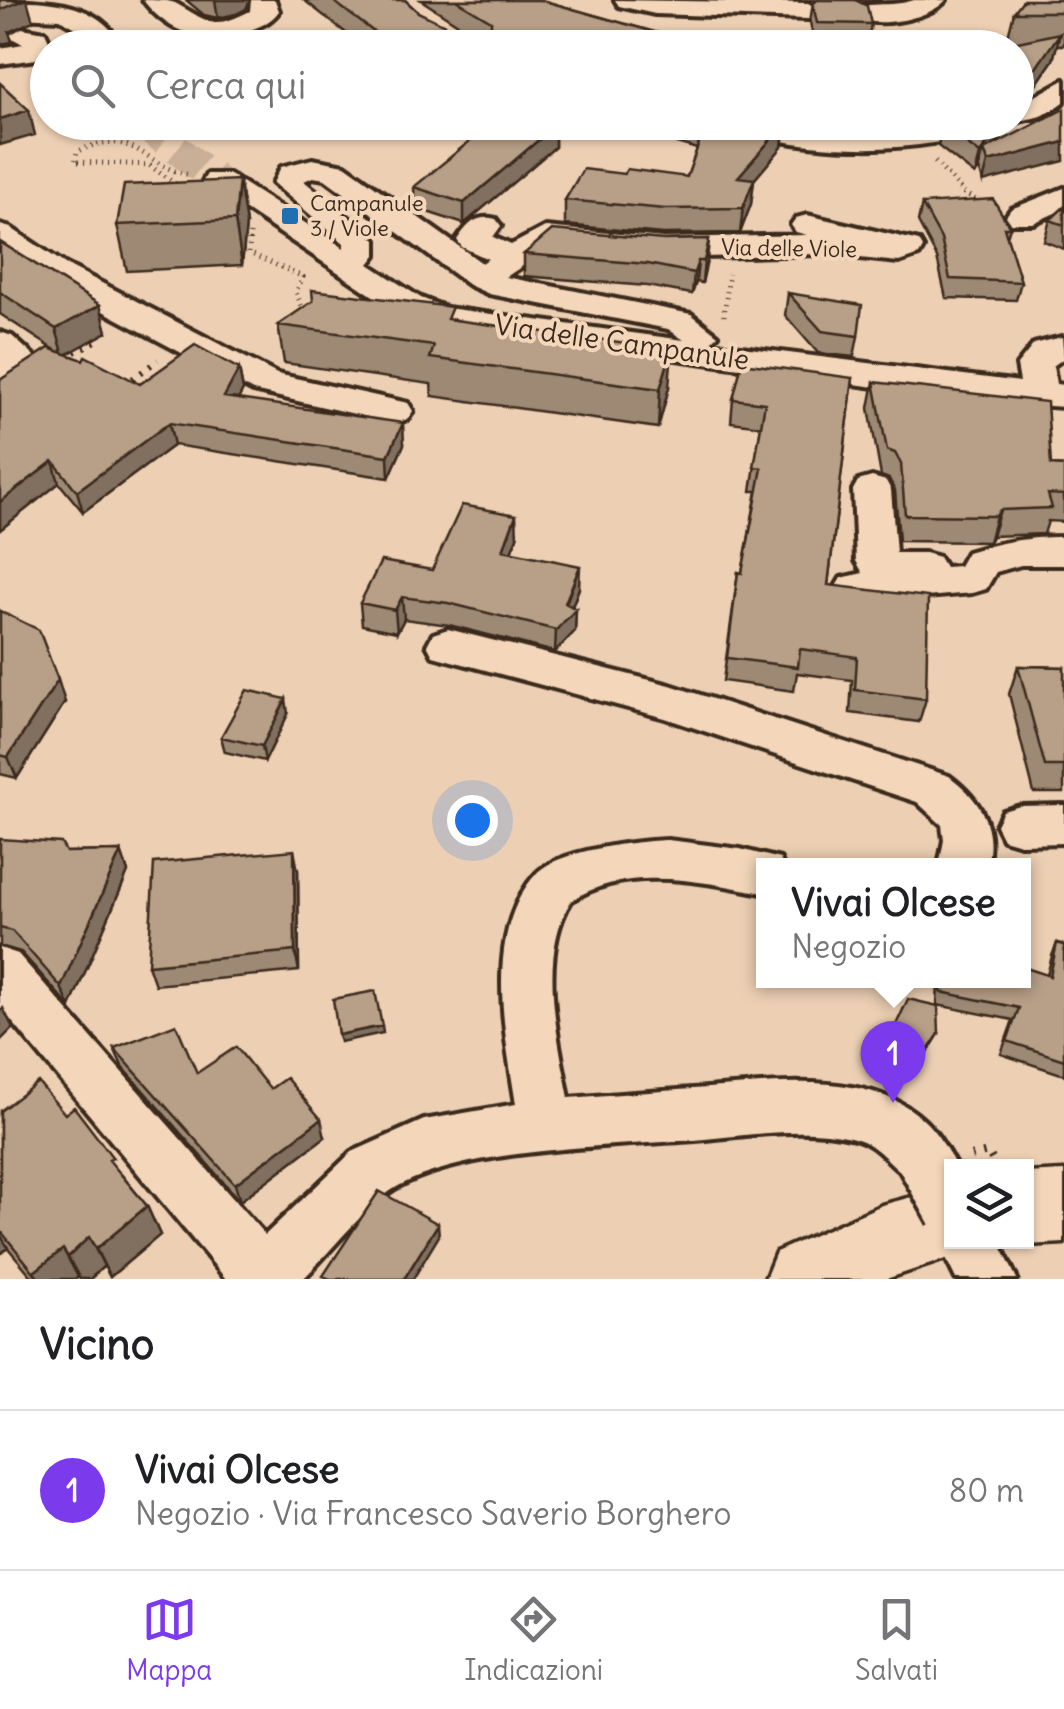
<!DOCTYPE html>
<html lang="it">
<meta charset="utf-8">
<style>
:root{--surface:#fff;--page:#f6f6f6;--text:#202124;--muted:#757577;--line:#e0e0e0;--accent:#7c3aed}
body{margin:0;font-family:Delius,sans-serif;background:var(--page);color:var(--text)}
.controls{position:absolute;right:30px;bottom:30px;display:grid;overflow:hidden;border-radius:0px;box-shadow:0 2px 8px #0004}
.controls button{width:90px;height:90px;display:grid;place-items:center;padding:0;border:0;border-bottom:2px solid var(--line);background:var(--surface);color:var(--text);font:50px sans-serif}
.you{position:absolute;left:472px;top:820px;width:35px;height:35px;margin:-25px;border:8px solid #fff;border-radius:50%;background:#1a73e8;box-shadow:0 0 0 15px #1a73e833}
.badge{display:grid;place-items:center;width:65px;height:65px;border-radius:50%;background:var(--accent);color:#fff;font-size:32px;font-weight:700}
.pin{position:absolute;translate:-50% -82px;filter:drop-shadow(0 2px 5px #0008)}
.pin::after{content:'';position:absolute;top:52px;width:35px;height:30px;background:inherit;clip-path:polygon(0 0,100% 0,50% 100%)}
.popup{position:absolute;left:756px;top:858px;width:275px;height:130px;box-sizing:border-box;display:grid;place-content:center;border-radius:0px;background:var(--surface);filter:drop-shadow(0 2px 8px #0005);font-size:32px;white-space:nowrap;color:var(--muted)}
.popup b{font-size:38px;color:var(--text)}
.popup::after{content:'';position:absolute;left:50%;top:100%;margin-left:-20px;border:20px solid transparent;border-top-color:var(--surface)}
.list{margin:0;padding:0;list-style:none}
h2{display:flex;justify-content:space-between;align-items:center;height:130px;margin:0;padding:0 40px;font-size:42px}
h2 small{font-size:32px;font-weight:400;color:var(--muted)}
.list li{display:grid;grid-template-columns:65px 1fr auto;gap:30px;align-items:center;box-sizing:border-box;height:160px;padding:0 40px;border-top:2px solid var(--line)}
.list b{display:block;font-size:38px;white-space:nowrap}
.list p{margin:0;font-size:32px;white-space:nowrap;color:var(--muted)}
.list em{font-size:32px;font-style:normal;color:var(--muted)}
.icon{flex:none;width:55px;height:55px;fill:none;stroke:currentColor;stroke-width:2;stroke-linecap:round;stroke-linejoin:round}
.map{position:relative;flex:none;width:1064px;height:1279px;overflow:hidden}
.search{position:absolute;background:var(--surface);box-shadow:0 2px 8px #0004;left:30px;right:30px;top:30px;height:110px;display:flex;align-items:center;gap:25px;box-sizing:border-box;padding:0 35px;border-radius:55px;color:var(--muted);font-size:38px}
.sheet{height:290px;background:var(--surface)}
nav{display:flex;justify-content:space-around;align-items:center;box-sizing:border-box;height:140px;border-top:2px solid var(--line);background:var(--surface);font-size:28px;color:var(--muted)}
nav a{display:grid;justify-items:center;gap:5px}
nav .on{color:var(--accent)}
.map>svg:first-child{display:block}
</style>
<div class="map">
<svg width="1064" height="1279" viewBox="0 0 1064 1279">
<rect width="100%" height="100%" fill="#edd0b4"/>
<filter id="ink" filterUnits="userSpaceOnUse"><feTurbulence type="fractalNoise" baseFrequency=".01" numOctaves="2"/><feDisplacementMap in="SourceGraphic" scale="20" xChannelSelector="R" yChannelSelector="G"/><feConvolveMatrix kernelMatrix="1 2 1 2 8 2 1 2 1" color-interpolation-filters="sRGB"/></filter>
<g filter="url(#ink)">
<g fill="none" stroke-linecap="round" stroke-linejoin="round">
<!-- minor-tunnel -->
<path stroke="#c9af96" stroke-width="30" stroke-dasharray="30 15" stroke-linecap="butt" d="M 141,122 L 218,181"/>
<!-- minor casing -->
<g stroke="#3b2a1e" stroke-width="8">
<path id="minor" d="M 0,0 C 38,1 85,0 111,30 L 111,48 L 83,48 L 83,32 L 60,19 L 0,16 Z
M 143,0 C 153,0 167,0 175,3 C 208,21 211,31 250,11 L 251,0 L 275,0 L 279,11 C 270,23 259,27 245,32 C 205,45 169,34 143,0 Z
M 615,0 L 808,3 L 821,11 L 808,19 L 655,14 L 619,6 Z
M 914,0 L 946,0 C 930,20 865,32 848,12 C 863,0 893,8 914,0 Z
M 22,28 L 45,32 L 52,47 L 37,59 L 0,64 L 0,48 L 23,44 L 8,36 Z
M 1064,80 L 1064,102 C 1037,122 1033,116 1008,124 C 912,158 817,153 718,128 L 714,122 C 763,122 812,132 861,133 C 913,133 964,122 1016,122 L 1016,107 Z
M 312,159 L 345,165 L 482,263 L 488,259 L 462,247 L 457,240 C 468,224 476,214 496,219 L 501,226 L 493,237 L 511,245 L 545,227 L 663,238 L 807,235 L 796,232 L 791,225 L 796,218 L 807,215 L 919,241 L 923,248 L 919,255 L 899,262 L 820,254 L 663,258 L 551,247 L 506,277 L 691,314 L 718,335 L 710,343 L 1020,382 L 1017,365 L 1034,344 L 1062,337 L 1064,358 L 1053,366 L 1056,384 L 1064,385 L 1064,407 L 967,400 L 428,324 L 397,312 L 203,181 L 207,174 L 229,174 L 344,248 L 344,243 L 273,183 L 281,167 ZM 313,177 L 325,179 L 469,285 L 489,294 L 668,329 L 684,340 L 447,308 L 421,298 L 369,264 L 376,255 L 376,240 L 304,181 Z
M 1064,188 L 1064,209 L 1033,223 L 1011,223 L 1006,216 L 1011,209 Z
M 0,225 L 11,228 L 65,264 L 277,374 L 408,403 L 413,411 L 408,419 L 395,423 L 253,391 L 41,278 L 0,250 Z
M 0,332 L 12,336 L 44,365 L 13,389 L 0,392 Z
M 872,477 L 886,481 L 891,490 L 896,553 L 925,553 L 939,557 L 945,567 L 959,566 L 967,552 C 1000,542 1029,537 1064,537 L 1064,565 L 1021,565 L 996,572 L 986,589 L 972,593 L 856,603 L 841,598 L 835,588 L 841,578 L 863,573 L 856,561 L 853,490 L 858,481 Z
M 448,629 L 670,685 L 949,776 C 981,800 996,826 987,866 L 939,866 L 944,840 L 942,825 L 917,802 L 665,718 L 433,656 L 427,645 L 433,634 Z
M 1064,805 L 1064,843 L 1020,844 L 1003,839 L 996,825 L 1003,811 L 1020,806 Z
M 668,840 L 740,849 L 780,859 L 783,866 L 763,866 L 763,893 C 704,882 625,864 571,901 C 537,955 558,1039 569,1098 C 616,1094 662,1091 708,1088 C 790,1082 910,1065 950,1158 L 942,1177 L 922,1185 C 893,1173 881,1144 854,1138 C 804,1125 746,1136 695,1140 C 613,1146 464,1148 395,1188 C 367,1205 328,1254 303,1279 L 226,1279 L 0,1007 L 0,948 L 18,954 L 265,1235 L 352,1152 L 424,1120 L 516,1104 C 505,1034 483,933 536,874 C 557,850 637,841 668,840 Z
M 952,1220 L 952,1242 L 999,1242 L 1017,1279 L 956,1279 L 938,1242 L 947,1222 Z"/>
</g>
<!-- major casing -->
<g stroke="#3b2a1e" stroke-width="7">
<path id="major" d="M 1064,1171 L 1064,1243 L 1026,1245 L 1017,1242 L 1026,1242 L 1026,1173 Z
M 952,1186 L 952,1242 L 981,1242 L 978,1248 L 886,1279 L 765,1279 L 776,1252 L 882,1205 Z"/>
</g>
<!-- path-far2 -->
<path stroke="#3b2a1e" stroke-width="5" stroke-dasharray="1 5" stroke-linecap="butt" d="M 724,37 L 751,48
M 935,162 L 964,193 L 981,203
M 180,187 L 149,165 L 75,162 L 77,152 C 134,123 145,169 191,175
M 250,234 L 249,253 L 303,277 L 296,292 L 304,312
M 724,316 L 729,274"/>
<!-- path-far1 -->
<path stroke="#3b2a1e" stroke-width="6" stroke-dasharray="2.5 8" stroke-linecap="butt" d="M 65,357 L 98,340
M 124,385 L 158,360"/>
<!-- path -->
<path stroke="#3b2a1e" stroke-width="8" stroke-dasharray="2.5 9" stroke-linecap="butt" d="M 971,1156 L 988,1152 L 996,1166"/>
<!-- minor -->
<use href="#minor" fill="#f4d7ba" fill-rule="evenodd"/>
<!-- major -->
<use href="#major" fill="#f4d7ba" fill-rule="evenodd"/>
<!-- minor-bridge casing -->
<g stroke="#3b2a1e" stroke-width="59" stroke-linecap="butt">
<path id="minor-bridge" d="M 922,1158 L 952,1212"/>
</g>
<!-- minor-bridge -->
<use href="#minor-bridge" stroke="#f4d7ba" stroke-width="51"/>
</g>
<!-- wall -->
<path fill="#9e8975" stroke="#3b2a1e" stroke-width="2.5" d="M 186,0 L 250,0 L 246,9 L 236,14 L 218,18 L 204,15 Z
M 304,0 L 405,0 L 418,12 L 451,28 L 464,28 L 421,0 L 541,0 L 711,48 L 365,48 Z
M 808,0 L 882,0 L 861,3 L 871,24 L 868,42 L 814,41 L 810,22 L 813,3 Z
M 1064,0 L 1064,45 L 1057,45 L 1053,60 L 1029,95 L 1016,102 L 1016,48 L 1006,44 L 1014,12 Z
M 613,122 L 785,123 L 782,147 L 754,180 L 751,204 L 740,233 L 663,234 L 565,225 L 565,200 L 624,174 L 687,177 L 697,149 L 613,124 Z
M 908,122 L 1008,122 L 1007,128 L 996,144 L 983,182 L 979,168 L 975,175 L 938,146 L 942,125 L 950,123 L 913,126 Z
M 555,126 L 555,147 L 464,224 L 415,208 L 414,187 Z
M 239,180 L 246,224 L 242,265 L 127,271 L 117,225 Z
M 922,204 L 1010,227 L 1007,237 L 1021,282 L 1016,300 L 946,298 L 937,258 L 918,222 Z
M 1064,207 L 1064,249 L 1044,241 L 1050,220 Z
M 709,239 L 702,283 L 696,282 L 692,294 L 647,286 L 524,276 L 524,254 L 664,240 Z
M 0,242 L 100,305 L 107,332 L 67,354 L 140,384 L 239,369 L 243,390 L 238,399 L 404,444 L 389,478 L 174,445 L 83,512 L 59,483 L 0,530 L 0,380 L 55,350 L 0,314 Z
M 788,293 L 858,336 L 854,357 L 818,353 L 785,315 Z
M 453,319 L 669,387 L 658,428 L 432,396 L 431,384 L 284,363 L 278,325 Z
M 853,378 L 828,585 L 926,699 L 919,722 L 850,713 L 852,680 L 797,673 L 794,691 L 723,681 L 738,572 L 742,573 L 757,491 L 751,491 L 761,426 L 731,422 L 733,399 Z
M 874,382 L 1051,465 L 1064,466 L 1064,522 L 1048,521 L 1044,534 L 992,536 L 989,542 L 899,541 L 895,490 L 889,479 L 881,476 L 869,408 Z
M 517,537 L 511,552 L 579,588 L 572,607 L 576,609 L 575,631 L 555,652 L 449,625 L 404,619 L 397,632 L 362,625 L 360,603 L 432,570 Z
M 0,611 L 65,702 L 17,778 L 0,774 Z
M 1018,666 L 1064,667 L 1064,793 L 1034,793 L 1009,694 Z
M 288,714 L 265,761 L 225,752 L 221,737 Z
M 0,839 L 66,852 L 121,851 L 128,872 L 70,1007 L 21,952 L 0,946 Z
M 298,871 L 299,971 L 155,985 L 148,965 Z
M 1057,943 L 1064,945 L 1064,1075 L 1001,1054 L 1013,1020 L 937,1005 L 938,980 L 1023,980 L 1047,975 L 1052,956 Z
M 939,1034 L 922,1062 L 887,1047 L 889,1040 Z
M 114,1048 L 197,1073 L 270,1089 L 325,1137 L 240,1201 L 122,1066 Z
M 0,1111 L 121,1174 L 147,1206 L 160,1235 L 110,1277 L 104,1266 L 90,1279 L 80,1279 L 78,1277 L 76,1279 L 34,1279 L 8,1248 L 0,1254 Z"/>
<!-- shaded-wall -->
<path fill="#816f5f" stroke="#3b2a1e" stroke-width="2.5" d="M 23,0 L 27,0 L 33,21 L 9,32 L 12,42 L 0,44 L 0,9 Z
M 215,0 L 250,0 L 246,9 L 236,14 L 218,18 Z
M 1060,33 L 1053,60 L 1029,95 L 1016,102 L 1021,76 Z
M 29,110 L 35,135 L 0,145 L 0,119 Z
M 1002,122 L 1008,122 L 1007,128 L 987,158 L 984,150 L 979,168 L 975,175 L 980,154 Z
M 785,123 L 782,147 L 754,180 L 751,204 L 740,233 L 743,208 L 738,177 Z
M 555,126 L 555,147 L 464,224 L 464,203 Z
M 1064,142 L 1064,161 L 983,182 L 988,162 Z
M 239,180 L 246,224 L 242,265 L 235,220 Z
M 709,239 L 707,261 L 702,283 L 704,261 Z
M 698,261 L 696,282 L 692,294 L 694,273 Z
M 100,305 L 107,332 L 64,356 L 56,329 Z
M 672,349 L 669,387 L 658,428 L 660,389 Z
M 239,369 L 243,390 L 228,419 L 224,397 Z
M 169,423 L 174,445 L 83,512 L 77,491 Z
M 403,423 L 404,444 L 389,478 L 388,456 Z
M 53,461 L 59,483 L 0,530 L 0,502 Z
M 1000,510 L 992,536 L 989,542 L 996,516 Z
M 516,515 L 517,537 L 503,572 L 503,550 Z
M 580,566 L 579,588 L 567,619 L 576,609 L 575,631 L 555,652 L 556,630 Z
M 402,597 L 404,619 L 397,632 L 395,610 Z
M 58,680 L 65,702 L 17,778 L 8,757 Z
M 286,699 L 288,714 L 265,761 L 262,746 Z
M 294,850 L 298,871 L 299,971 L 295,951 Z
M 121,851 L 128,872 L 70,1007 L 61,987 Z
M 3,1008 L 13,1028 L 0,1041 L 0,1011 Z
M 382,1026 L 383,1033 L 340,1042 L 338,1035 Z
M 321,1119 L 325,1137 L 240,1201 L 235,1184 Z
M 147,1206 L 160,1235 L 110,1277 L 96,1249 Z
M 438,1224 L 439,1236 L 413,1279 L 404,1279 Z
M 0,1234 L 8,1248 L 0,1254 Z
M 89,1237 L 104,1266 L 90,1279 L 80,1279 L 68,1257 Z
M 63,1249 L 78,1277 L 76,1279 L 39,1279 L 34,1272 Z"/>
<!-- building -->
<path fill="#b89f88" stroke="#3b2a1e" stroke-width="2.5" d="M 0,0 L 23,0 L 0,10 Z
M 332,0 L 405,0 L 418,12 L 451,28 L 491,27 L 491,21 L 456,0 L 541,0 L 711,48 L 593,48 L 567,40 L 557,48 L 401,48 L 387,42 Z
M 817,0 L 855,0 L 867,6 L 871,24 L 817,23 L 813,4 Z
M 1023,0 L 1064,0 L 1064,12 L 1014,12 Z
M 1060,33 L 1036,68 L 1021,76 L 1019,91 L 1016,91 L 1016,48 L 990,48 Z
M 0,83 L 29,110 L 0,119 Z
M 1064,109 L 1064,142 L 988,162 L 984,150 Z
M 493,122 L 543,122 L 555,126 L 464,203 L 414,187 Z
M 691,122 L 785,123 L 738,177 L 754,179 L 743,208 L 665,209 L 565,200 L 583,169 L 624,174 L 627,169 L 687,177 L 705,126 Z
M 953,122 L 1002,122 L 980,154 L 942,125 Z
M 239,180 L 235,220 L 117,225 L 124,185 Z
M 993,199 L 1010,227 L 1004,227 L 1021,282 L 950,279 L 941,239 L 922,204 Z
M 1064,207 L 1064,225 L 1050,220 Z
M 552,230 L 664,240 L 709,239 L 704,261 L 698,261 L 694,273 L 648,264 L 524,254 Z
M 0,242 L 100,305 L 56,329 L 0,292 Z
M 312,290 L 452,307 L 447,319 L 672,349 L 660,389 L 430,358 L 434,346 L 278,325 L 313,301 Z
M 788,293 L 862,305 L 858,336 L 822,331 Z
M 195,345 L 239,369 L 224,397 L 403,423 L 388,456 L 169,423 L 77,491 L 53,461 L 0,502 L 0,380 L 49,348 L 83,360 L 85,356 L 140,384 Z
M 742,363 L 853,378 L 828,585 L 928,597 L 926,699 L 855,690 L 857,657 L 800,649 L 798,667 L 727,658 L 738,572 L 742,573 L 762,468 L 754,467 L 765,403 L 733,399 Z
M 874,382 L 1047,402 L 1051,465 L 1064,466 L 1064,495 L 1048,494 L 1052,508 L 1000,510 L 996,516 L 905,515 L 901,464 L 895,453 L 887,450 Z
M 462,505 L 516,515 L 503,550 L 580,566 L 565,603 L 576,609 L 556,630 L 448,603 L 402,597 L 395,610 L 360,603 L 381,561 L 432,570 Z
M 0,611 L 39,630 L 58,680 L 8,757 L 0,755 Z
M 1018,666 L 1064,667 L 1064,766 L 1045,766 Z
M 247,690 L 286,699 L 262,746 L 221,737 Z
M 0,839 L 61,843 L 66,852 L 121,851 L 61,987 L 12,931 L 0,928 Z
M 294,850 L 295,951 L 148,965 L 154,863 Z
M 1057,943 L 1064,945 L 1064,1060 L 1007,1041 L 1019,1008 L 941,992 L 942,980 L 1023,980 L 1023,967 L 1050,976 Z
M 375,991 L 382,1026 L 338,1035 L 333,999 Z
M 908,999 L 938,1006 L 939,1034 L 925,1055 L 889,1040 Z
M 176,1024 L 197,1073 L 236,1047 L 270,1089 L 286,1078 L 321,1119 L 235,1184 L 114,1048 Z
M 38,1082 L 65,1114 L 74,1107 L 113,1158 L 109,1160 L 147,1206 L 96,1249 L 89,1237 L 68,1257 L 63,1249 L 34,1272 L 0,1230 L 0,1111 Z
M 379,1191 L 438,1224 L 404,1279 L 330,1279 L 323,1276 Z"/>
</g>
<!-- markers -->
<rect fill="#1f6fb2" stroke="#f4d7ba" stroke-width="4" x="280" y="206" width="20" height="20" rx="5"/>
<g text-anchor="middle" stroke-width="8" stroke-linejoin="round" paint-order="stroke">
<!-- far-poi labels -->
<g font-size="22" fill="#3b2a1e" stroke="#f4d7ba" text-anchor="start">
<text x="310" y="211">Campanule<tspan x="310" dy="25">3 / Viole</tspan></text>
</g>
<!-- far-street labels -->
<g font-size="22" fill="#3b2a1e" stroke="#f4d7ba">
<text transform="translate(789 248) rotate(1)" y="8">Via delle Viole</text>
</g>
<!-- street labels -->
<g font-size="28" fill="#3b2a1e" stroke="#f4d7ba">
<text transform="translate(622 342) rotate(8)" y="10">Via delle Campanule</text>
</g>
</g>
</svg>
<div class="controls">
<button><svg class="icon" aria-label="layers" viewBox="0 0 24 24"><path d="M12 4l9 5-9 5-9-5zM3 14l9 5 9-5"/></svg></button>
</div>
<div class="you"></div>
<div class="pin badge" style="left:893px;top:1103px">1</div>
<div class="popup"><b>Vivai Olcese</b>Negozio</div>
<div class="search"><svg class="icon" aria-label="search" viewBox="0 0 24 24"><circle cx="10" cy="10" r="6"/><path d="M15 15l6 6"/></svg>Cerca qui</div>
</div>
<section class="sheet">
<h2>Vicino<small></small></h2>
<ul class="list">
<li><span class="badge">1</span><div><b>Vivai Olcese</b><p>Negozio · Via Francesco Saverio Borghero</p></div><em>80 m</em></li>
</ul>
</section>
<nav>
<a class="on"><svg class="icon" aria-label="map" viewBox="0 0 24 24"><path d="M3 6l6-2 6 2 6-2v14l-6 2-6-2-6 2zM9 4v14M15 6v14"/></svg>Mappa</a>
<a><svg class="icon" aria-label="directions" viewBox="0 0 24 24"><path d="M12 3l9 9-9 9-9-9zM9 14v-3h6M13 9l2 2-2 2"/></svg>Indicazioni</a>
<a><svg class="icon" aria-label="saved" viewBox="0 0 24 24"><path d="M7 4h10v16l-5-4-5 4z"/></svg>Salvati</a>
</nav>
